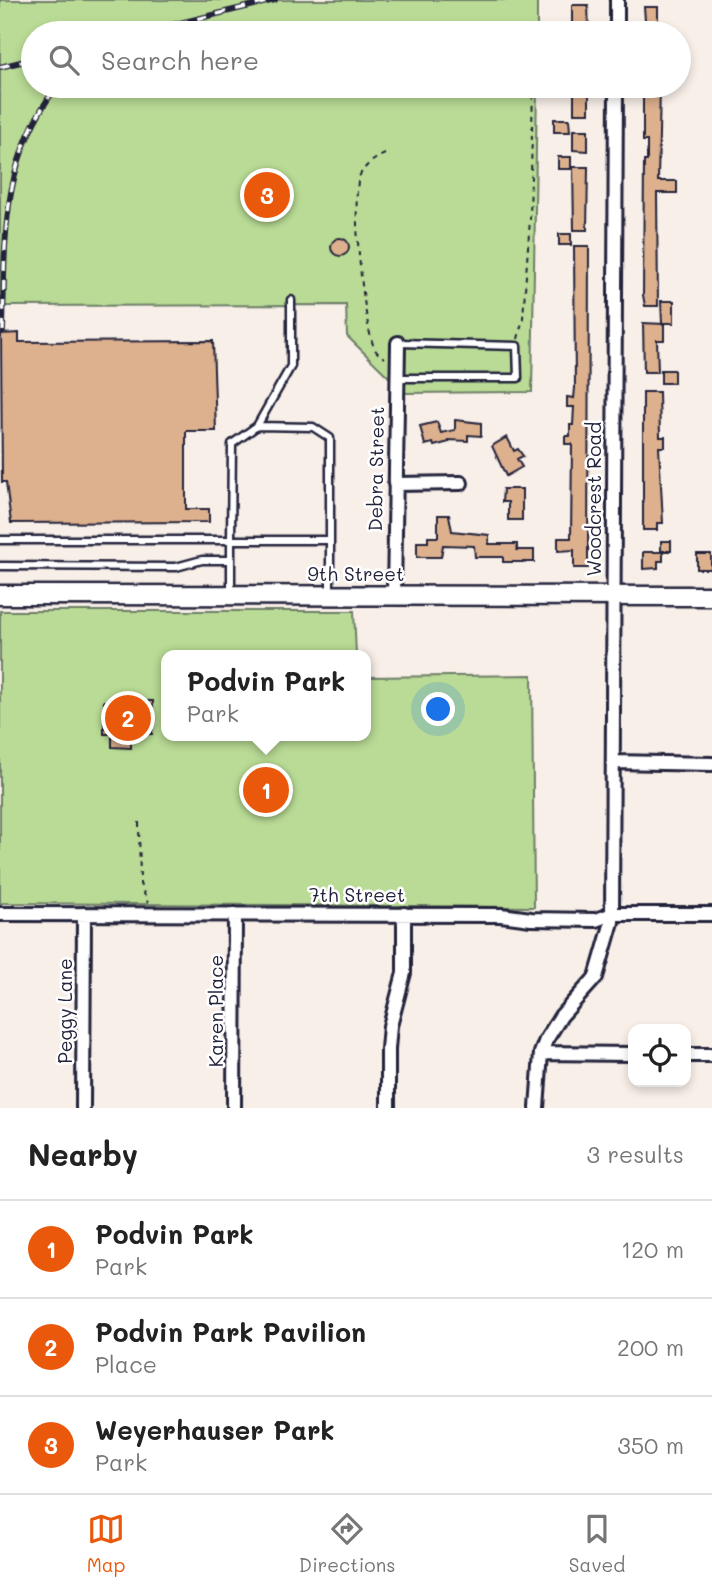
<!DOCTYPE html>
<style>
:root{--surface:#fff;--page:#f6f6f6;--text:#222;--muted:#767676;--line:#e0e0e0;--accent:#ea580c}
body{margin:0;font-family:Mali,sans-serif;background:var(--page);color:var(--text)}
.controls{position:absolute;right:21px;bottom:21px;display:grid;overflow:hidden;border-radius:14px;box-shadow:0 4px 10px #0003}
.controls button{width:63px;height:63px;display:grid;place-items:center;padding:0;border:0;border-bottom:2px solid var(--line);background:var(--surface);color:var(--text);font:35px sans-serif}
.you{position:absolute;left:439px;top:710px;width:24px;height:24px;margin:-18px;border:5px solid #fff;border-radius:50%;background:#1a73e8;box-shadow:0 0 0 10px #1a73e833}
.badge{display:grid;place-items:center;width:46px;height:46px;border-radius:50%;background:var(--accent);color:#fff;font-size:23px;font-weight:700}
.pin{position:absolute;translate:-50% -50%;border:4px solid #fff;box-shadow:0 2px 7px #0006}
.popup{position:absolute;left:161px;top:650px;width:210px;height:91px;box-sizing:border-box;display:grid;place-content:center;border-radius:14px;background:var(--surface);filter:drop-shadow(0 2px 5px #0005);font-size:23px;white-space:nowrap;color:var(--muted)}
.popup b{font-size:26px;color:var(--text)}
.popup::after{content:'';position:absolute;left:50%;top:100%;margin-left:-14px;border:14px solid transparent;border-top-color:var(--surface)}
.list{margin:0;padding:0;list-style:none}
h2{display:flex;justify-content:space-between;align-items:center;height:91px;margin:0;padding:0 28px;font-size:30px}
h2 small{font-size:23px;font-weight:400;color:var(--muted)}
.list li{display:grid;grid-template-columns:46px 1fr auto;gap:21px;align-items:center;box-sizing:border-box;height:98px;padding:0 28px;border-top:2px solid var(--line)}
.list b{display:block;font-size:26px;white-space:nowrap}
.list p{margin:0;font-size:23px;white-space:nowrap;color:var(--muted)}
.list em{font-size:23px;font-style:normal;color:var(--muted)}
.icon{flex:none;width:38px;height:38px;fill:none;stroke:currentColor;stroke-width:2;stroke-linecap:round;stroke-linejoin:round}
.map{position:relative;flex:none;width:712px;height:1108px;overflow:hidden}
.search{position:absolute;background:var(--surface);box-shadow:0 4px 10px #0003;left:21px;right:21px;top:21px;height:77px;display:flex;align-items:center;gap:18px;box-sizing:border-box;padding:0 24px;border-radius:38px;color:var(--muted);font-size:26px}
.sheet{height:385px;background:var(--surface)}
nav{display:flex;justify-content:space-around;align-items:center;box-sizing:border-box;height:98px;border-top:2px solid var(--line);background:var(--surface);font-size:19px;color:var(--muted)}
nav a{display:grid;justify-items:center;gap:4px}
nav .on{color:var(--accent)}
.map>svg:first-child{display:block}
</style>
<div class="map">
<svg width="712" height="1108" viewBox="0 0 712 1108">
<rect width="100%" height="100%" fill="#f8efe8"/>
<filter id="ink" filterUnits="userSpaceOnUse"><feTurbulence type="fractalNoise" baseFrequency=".0143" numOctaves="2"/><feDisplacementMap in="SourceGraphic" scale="14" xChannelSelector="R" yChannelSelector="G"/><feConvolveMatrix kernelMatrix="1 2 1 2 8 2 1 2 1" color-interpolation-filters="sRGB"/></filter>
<g filter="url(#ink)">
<!-- green -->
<path fill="#b9db95" stroke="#6e7e68" stroke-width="2" d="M 0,0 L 537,0 L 537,33 L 33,33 L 33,86 L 537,86 L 532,392 L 405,393 L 347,336 L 346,305 L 0,306 Z
M 0,611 L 354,611 L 356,655 L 166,655 L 166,736 L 366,736 L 366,677 L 532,675 L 534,907 L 0,903 Z"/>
<!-- building -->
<path fill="#ddb08e" stroke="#22223b" stroke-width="2" d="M 572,5 L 588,5 L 589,33 L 572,33 Z
M 644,7 L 658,7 L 658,33 L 646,33 Z
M 643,86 L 660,86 L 658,181 L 677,181 L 677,193 L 657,193 L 658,306 L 645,306 L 643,295 L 644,161 L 647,161 L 647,141 L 643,141 Z
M 574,92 L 589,92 L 589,113 L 574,113 Z
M 554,119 L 569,119 L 570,132 L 554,132 Z
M 573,130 L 588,130 L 588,151 L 573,150 Z
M 558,157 L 571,157 L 571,169 L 558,169 Z
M 573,167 L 588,167 L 587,230 L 574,230 Z
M 559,234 L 571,234 L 571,245 L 559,245 Z
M331 247a9 9 0 1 1 18 0a9 9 0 1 1-18 0Z
M 574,246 L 589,246 L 588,568 L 574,568 L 574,550 L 558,551 L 558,538 L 571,538 L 572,444 L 565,444 L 565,436 L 570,436 L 570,425 L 573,425 L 574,407 L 567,407 L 567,397 L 574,398 L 575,388 Z
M 661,301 L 674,301 L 674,323 L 662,323 Z
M 643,323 L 664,324 L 664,340 L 657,340 L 658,372 L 644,372 Z
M 19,333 L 19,342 L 213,341 L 216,431 L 186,431 L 186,509 L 209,509 L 209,522 L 11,523 L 6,482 L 2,482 L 1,334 Z
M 661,370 L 674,370 L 674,383 L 661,383 Z
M 643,392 L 659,392 L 660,437 L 665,437 L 665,447 L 659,447 L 663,523 L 657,523 L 657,530 L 643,530 Z
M 455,420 L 481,423 L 481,436 L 468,435 L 468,441 L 448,440 L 449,442 L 434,446 L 433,443 L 425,445 L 420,426 L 437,422 L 441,433 L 455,430 Z
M 507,437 L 514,451 L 518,449 L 523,456 L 517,459 L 522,467 L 506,476 L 492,446 Z
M 503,489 L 522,489 L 522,520 L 508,520 L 508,502 L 502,502 Z
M 438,515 L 449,515 L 452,531 L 489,535 L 489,544 L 517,544 L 517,550 L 534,550 L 534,562 L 503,562 L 503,557 L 475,557 L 474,546 L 443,545 L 441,557 L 417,557 L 417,542 L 428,542 L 428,537 L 438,537 Z
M 661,541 L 671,541 L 671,551 L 661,551 Z
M 643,552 L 663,552 L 663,561 L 658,561 L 658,568 L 643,569 Z
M 697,554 L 711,554 L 711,569 L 697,569 Z
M 117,693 L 127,693 L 127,701 L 153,701 L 152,734 L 131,734 L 131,748 L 112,747 L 112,734 L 104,734 L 104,701 L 117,701 Z"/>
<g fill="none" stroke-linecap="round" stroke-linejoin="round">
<!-- lane casing -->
<g stroke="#22223b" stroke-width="11">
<path id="lane" d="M 291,300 L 291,366 L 257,426 L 232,444 L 231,540 L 330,540
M 397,378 L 518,378 L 517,346 L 399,343
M 257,426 L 313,427 L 330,438 L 330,594
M 0,540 L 231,540 L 231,592
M 0,566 L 176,567 L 202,560 L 231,560"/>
</g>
<!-- street casing -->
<g stroke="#22223b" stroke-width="18">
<path id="street" d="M 617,33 L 617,0
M 395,484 L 461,483
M 394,595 L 398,343
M 614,762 L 712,764
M 0,914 L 501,915 L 531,919 L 596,920 L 612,914 L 712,914
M 541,1053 L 633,1054
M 686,1055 L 712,1055
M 83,1108 L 84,914
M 234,1108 L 235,914
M 388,1108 L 388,1049 L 390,1026 L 404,973 L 404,914
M 537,1108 L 541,1053 L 546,1040 L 561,1016 L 596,977 L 612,922 L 616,86"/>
</g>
<!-- secondary casing -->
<g stroke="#22223b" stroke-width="23">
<path id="secondary" d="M 0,595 L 712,596"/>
</g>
<!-- path -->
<path stroke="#22223b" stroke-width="2" stroke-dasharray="5 5" stroke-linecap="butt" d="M 385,154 C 374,159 366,164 360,175 C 350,193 364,335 376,351 C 378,354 382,356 385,358
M 518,339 L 523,318 L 530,219 L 533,86
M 139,822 L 140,884 L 148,903"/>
<!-- lane -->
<use href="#lane" stroke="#fff" stroke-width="6"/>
<!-- street -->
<use href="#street" stroke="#fff" stroke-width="12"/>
<!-- secondary -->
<use href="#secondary" stroke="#fff" stroke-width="18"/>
<!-- rail casing -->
<g stroke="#22223b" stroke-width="6">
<path id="rail" d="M 139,33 L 275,0
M 0,67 L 33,59
M 3,331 C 5,239 0,162 57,86"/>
</g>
<!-- rail -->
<use href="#rail" stroke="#fff" stroke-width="3.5" stroke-dasharray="10" stroke-linecap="butt"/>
</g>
</g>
<g text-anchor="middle" stroke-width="5" stroke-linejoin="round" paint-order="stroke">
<!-- street labels -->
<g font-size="19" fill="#22223b" stroke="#fff">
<text transform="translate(376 469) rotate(-89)" y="7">Debra Street</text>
<text transform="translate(594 499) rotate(-90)" y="7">Woodcrest Road</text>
<text x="356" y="581">9th Street</text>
<text x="357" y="902">7th Street</text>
<text transform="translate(65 1011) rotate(-90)" y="7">Peggy Lane</text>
<text transform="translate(216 1011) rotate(-90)" y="7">Karen Place</text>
</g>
</g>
</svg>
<div class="controls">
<button><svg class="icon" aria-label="locate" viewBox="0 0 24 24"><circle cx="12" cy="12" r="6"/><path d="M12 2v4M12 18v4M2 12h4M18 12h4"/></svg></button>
</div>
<div class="you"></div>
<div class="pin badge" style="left:266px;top:790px">1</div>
<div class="popup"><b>Podvin Park</b>Park</div>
<div class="pin badge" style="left:128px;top:718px">2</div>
<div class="pin badge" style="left:267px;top:195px">3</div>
<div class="search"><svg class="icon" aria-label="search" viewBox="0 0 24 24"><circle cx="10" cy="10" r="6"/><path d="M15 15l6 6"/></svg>Search here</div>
</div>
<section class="sheet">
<h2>Nearby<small>3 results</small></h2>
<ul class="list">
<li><span class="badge">1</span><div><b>Podvin Park</b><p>Park</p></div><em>120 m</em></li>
<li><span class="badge">2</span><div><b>Podvin Park Pavilion</b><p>Place</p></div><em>200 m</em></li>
<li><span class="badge">3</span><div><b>Weyerhauser Park</b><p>Park</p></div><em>350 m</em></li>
</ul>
</section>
<nav>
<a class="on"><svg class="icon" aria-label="map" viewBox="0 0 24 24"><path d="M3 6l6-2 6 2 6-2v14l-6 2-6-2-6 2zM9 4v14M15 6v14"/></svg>Map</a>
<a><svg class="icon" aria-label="directions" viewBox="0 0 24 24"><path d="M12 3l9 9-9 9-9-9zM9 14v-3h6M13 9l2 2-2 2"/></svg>Directions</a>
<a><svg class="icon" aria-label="saved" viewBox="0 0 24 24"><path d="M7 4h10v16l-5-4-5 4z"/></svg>Saved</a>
</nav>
